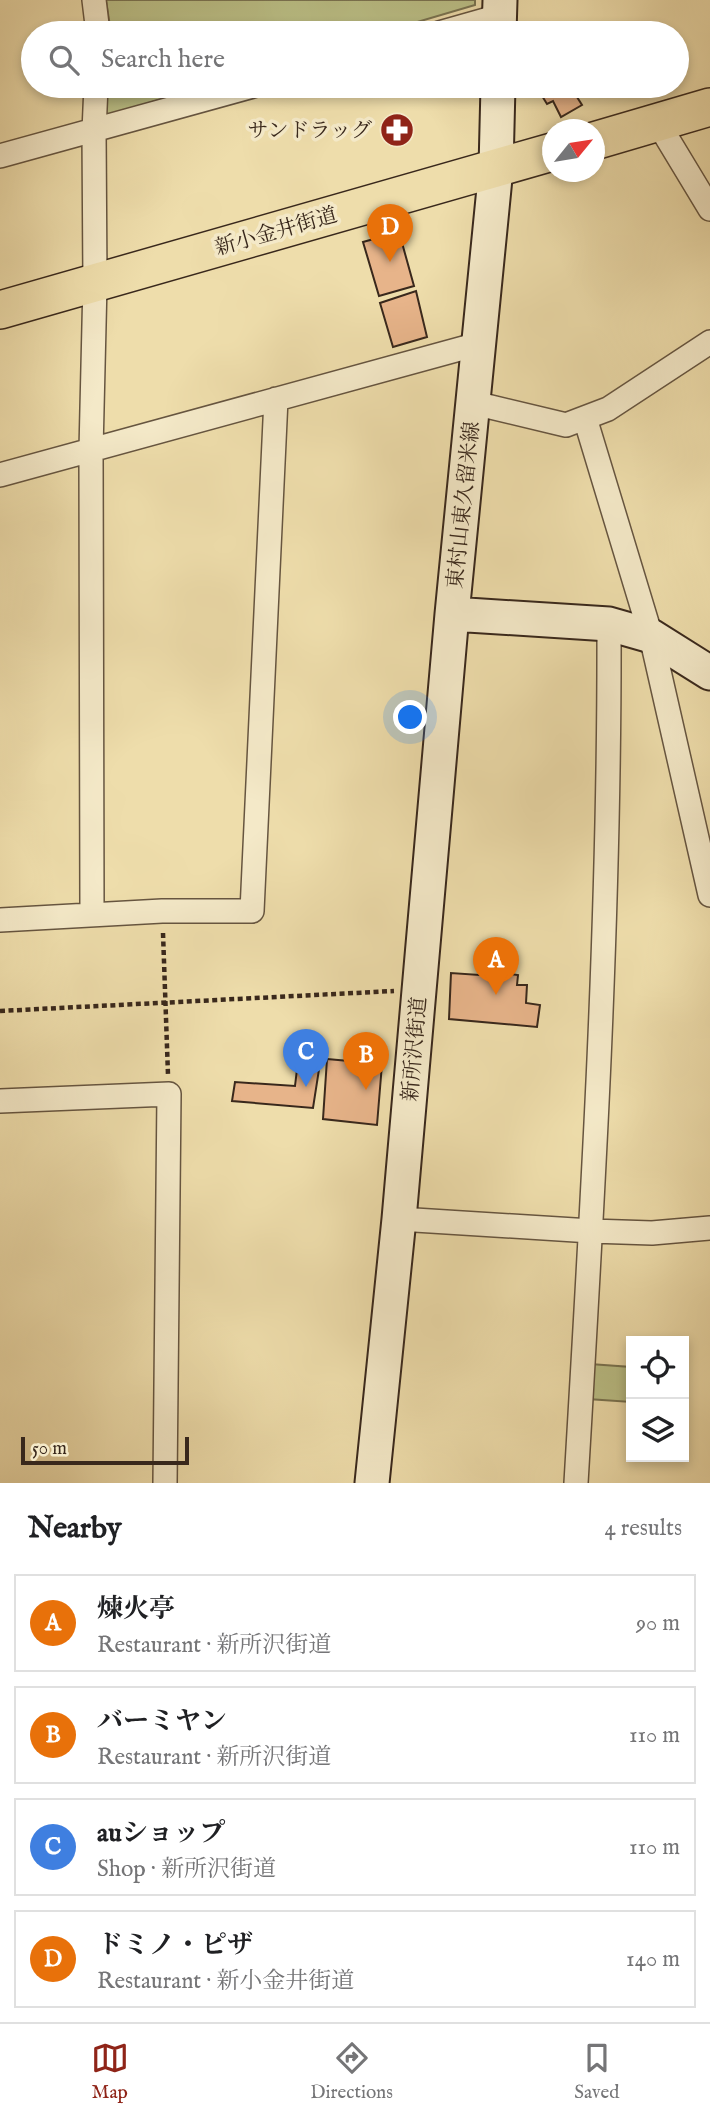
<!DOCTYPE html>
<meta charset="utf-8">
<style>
:root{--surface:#fff;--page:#f6f6f6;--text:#202124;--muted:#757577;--line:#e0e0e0;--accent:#8f2418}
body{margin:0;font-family:"IM FELL English","Noto Serif JP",serif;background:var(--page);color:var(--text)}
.controls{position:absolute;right:21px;bottom:21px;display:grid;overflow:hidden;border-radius:0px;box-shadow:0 4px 10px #0003}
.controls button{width:63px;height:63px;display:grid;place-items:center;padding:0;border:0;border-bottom:2px solid var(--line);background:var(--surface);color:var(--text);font:35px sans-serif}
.compass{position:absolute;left:542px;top:119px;width:63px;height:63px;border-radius:50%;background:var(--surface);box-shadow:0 4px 10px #0003;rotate:60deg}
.scale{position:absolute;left:21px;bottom:18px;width:168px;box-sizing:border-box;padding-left:7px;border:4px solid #39281c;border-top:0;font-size:19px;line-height:24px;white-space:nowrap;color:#39281c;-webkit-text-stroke:5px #f4e9c8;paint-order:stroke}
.you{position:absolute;left:411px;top:718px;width:24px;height:24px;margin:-18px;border:5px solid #fff;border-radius:50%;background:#1a73e8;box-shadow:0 0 0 10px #1a73e833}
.badge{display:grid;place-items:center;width:46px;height:46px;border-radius:50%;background:var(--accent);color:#fff;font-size:23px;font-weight:700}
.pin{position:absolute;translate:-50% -58px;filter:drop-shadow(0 2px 4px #0008)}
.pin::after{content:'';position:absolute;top:37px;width:24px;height:21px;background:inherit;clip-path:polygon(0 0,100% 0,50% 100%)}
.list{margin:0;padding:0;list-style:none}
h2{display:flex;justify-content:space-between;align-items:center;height:91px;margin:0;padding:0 28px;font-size:30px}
h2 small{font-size:23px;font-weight:400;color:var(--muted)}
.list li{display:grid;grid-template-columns:46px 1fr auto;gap:21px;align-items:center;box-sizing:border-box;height:98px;margin:0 14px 14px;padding:0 14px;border:2px solid var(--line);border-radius:0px}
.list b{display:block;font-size:26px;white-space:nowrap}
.list p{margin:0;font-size:23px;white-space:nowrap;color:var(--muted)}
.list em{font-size:23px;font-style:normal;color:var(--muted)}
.icon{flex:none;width:38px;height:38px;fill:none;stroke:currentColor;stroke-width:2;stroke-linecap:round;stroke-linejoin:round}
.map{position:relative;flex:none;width:710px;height:1483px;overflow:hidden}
.search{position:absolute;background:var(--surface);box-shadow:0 4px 10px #0003;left:21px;right:21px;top:21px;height:77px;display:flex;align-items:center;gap:18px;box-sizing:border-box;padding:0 24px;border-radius:38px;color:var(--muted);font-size:26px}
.sheet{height:539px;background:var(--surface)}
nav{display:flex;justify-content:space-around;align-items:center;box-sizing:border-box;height:98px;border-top:2px solid var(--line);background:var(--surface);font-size:19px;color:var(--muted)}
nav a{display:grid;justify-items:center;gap:4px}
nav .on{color:var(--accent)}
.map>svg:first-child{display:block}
</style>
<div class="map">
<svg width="710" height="1483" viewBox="0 0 710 1483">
<rect width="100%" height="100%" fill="#eeddab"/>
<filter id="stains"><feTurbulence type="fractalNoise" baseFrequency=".00286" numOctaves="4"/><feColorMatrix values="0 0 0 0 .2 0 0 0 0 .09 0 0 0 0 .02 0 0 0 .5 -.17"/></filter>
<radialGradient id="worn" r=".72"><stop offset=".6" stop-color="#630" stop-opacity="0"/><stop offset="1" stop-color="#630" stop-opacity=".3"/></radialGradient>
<!-- green -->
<path fill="#bbc087" stroke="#7a7452" stroke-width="2" d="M 106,0 L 475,0 L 475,5 L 380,33 L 111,33 Z
M 107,86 L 206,86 L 105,116 Z
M 590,1364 L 631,1367 L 631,1402 L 588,1399 Z"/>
<!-- building -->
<path fill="#e7b48a" stroke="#39281c" stroke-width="2" d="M 536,86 L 570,86 L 582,105 L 561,117 L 553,101 L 547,104 Z
M 399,232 L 414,286 L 379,296 L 363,242 Z
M 416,291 L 427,337 L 393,347 L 380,303 Z
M 496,972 L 518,975 L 517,985 L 527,985 L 526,1003 L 540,1005 L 537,1027 L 449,1019 L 451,973 L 494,976 Z
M 327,1059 L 382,1064 L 377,1125 L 323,1119 Z
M 298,1061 L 320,1063 L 313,1108 L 232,1101 L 235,1082 L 295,1086 Z"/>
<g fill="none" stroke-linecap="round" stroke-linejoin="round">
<!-- street casing -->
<g stroke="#665540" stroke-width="26">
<path id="street" d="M 94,0 L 98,33
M 439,33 L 499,16
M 658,123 L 710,209
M 0,156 L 253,86
M 474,403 L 566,425 L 608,409 L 710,342
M 585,418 L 651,636 L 710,895
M 0,475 L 478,344
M 92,914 L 91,450 L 95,283 L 94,131 L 96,86
M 0,920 L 162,911 L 252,911 L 276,399
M 0,1101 L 169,1094 L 165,1483
M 399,1219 L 591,1231 L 652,1233 L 710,1228
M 576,1483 C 593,1197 610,911 609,624"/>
</g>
<!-- secondary casing -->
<g stroke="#39281c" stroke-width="37">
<path id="secondary" d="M 499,33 L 500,0
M 452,614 L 609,624 L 651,636 L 710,673
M 372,1483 L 399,1219 L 452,614 L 496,168 L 498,86"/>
</g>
<!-- primary casing -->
<g stroke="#39281c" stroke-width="40">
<path id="primary" d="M 594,141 L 710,107
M 0,310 L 552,152"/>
</g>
<!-- path -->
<path stroke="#39281c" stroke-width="4.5" stroke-dasharray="5 3.5" stroke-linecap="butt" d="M 163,933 L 168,1075
M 0,1011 L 394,991"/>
<!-- street -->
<use href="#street" stroke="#f4e9c8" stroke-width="23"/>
<!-- secondary -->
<use href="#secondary" stroke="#f4e9c8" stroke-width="33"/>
<!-- primary -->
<use href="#primary" stroke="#eeddab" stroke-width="37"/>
</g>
<!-- icons -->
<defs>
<g id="pharmacy-disc" transform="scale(1.75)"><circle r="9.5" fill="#8f2418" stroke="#f4e9c8"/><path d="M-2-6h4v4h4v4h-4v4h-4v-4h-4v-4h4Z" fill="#fff"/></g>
</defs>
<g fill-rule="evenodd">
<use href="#pharmacy-disc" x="397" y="130"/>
</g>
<g text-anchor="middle" stroke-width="7" stroke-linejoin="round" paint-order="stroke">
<!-- poi labels -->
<g font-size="21" fill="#39281c" stroke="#f4e9c8" text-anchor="end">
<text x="372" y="137">サンドラッグ</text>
</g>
<!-- street labels -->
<g font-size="21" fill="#39281c" stroke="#f4e9c8">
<text transform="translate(276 231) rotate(-16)" y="7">新小金井街道</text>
<text transform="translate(463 505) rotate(-84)" y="7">東村山東久留米線</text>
<text transform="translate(414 1049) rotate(-85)" y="7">新所沢街道</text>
</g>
</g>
<rect width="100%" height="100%" filter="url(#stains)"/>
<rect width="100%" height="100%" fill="url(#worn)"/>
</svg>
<div class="controls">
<button><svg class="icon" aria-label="locate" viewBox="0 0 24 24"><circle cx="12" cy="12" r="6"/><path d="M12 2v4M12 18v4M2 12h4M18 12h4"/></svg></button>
<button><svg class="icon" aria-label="layers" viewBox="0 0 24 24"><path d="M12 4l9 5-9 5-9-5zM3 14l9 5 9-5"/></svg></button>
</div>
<svg class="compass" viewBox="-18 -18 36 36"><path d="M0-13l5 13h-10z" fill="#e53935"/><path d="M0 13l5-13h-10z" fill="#757577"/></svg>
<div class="scale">50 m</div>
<div class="you"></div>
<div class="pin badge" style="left:496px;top:995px;background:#e8710a">A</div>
<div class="pin badge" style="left:366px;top:1090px;background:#e8710a">B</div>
<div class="pin badge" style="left:306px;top:1087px;background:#3f7fe0">C</div>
<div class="pin badge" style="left:390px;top:262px;background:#e8710a">D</div>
<div class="search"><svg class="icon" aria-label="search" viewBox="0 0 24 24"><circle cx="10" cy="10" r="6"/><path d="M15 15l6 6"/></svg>Search here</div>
</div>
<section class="sheet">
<h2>Nearby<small>4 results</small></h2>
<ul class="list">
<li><span class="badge" style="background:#e8710a">A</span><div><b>煉火亭</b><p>Restaurant · 新所沢街道</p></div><em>90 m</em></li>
<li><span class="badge" style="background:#e8710a">B</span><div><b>バーミヤン</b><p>Restaurant · 新所沢街道</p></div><em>110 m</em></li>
<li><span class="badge" style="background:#3f7fe0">C</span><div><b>auショップ</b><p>Shop · 新所沢街道</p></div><em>110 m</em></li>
<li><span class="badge" style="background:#e8710a">D</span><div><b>ドミノ・ピザ</b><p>Restaurant · 新小金井街道</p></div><em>140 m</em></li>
</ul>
</section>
<nav>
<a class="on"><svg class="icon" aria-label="map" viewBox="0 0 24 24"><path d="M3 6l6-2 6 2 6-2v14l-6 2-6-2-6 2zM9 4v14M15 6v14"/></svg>Map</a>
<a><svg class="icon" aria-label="directions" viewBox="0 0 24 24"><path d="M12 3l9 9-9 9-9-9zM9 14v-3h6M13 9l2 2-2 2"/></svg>Directions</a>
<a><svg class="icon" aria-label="saved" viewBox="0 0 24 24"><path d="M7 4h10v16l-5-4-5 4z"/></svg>Saved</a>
</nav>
